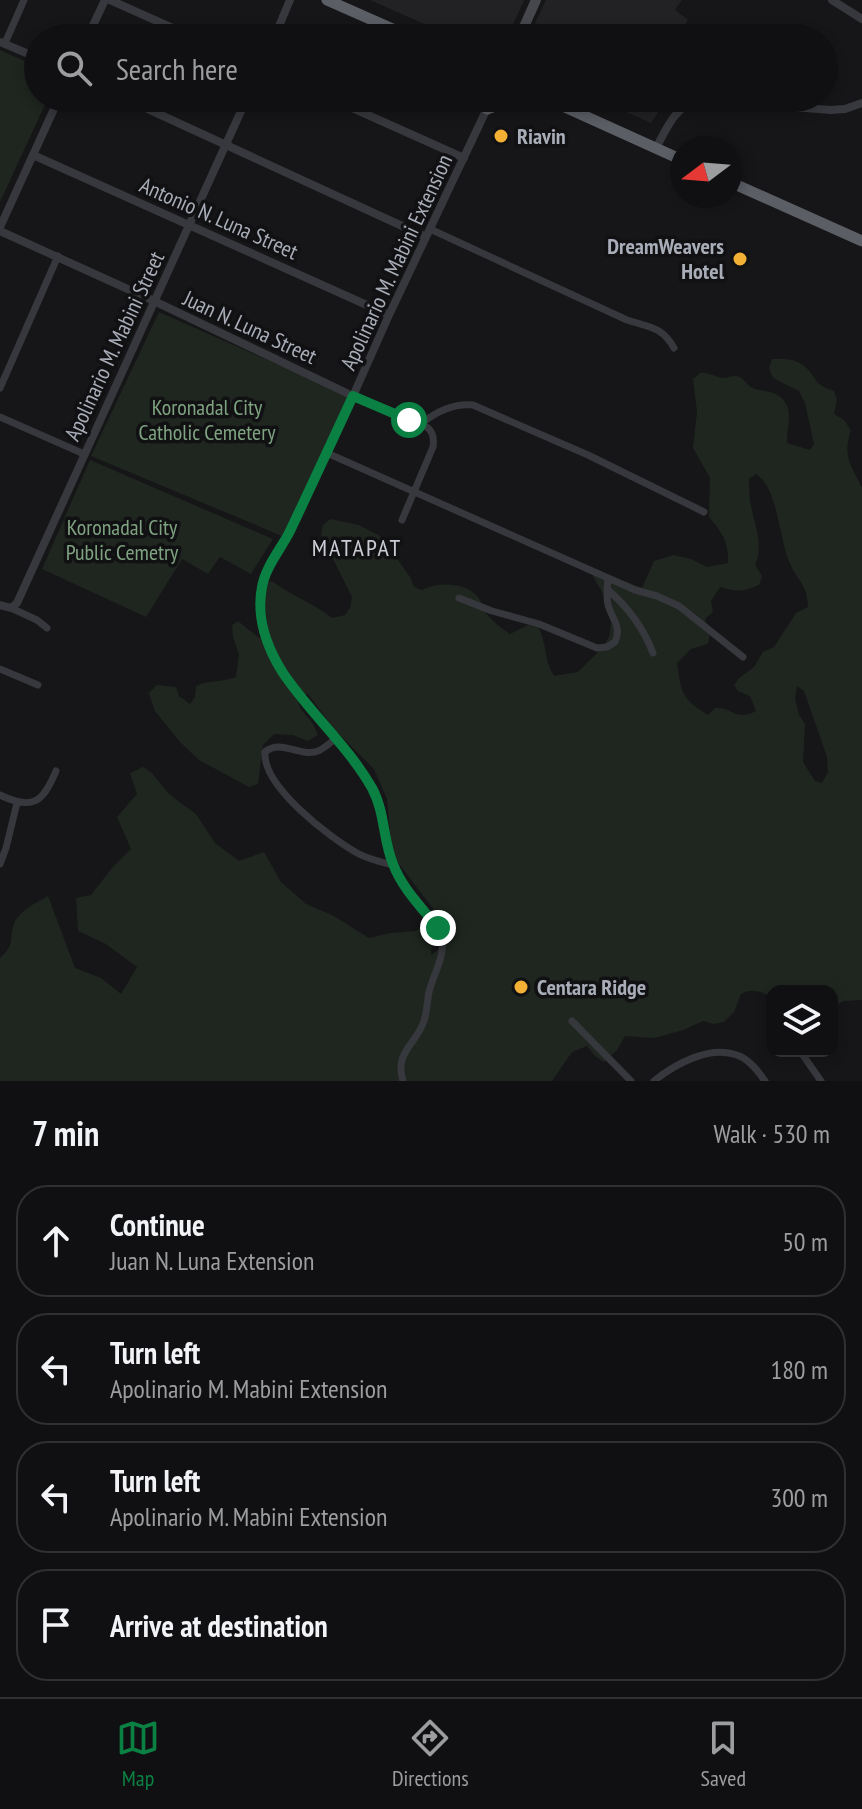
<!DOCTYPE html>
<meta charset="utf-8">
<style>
:root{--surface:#101012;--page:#19191b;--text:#f1f3f6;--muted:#9c9d9f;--line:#303032;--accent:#0b8043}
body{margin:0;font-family:"PT Sans Narrow",sans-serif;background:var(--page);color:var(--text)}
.controls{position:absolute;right:24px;bottom:24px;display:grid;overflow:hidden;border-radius:16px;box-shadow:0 4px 12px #0003}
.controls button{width:72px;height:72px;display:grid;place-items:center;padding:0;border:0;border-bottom:2px solid var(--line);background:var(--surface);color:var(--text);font:40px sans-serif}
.compass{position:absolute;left:670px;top:136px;width:72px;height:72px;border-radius:50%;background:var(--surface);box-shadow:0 4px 12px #0003;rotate:254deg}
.stop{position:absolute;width:24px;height:24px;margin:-18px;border:6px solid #0b8043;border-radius:50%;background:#fff}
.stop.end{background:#0b8043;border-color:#fff;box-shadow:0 2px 8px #0008}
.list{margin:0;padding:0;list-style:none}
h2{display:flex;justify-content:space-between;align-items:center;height:104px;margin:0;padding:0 32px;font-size:34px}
h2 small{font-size:26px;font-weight:400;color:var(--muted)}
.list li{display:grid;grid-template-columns:52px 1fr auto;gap:24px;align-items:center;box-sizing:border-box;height:112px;margin:0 16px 16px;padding:0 16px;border:2px solid var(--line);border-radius:32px}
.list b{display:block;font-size:30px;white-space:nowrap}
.list p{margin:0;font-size:26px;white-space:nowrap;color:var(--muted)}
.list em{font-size:26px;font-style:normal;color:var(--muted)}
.icon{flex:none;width:44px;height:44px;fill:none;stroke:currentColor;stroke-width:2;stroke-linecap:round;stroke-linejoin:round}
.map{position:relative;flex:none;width:862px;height:1081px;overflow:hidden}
.search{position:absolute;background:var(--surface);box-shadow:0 4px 12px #0003;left:24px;right:24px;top:24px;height:88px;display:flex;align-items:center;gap:20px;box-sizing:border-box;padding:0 28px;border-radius:44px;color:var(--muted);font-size:30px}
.sheet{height:616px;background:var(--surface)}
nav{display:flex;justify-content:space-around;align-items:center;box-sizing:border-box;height:112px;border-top:2px solid var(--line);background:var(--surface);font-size:22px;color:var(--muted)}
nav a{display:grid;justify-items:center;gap:4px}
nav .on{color:var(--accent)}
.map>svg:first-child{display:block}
</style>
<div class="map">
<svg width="862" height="1081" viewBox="0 0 862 1081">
<rect width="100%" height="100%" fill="#161618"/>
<!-- built -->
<path fill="#222225" d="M 370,0 L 524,0 L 507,38 L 456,38 Z
M 546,0 L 682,0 L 675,10 L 688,20 L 675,38 L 528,38 Z
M 594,98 L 668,98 L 651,123 Z"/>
<!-- green -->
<path fill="#1e261f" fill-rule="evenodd" d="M 0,50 L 38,67 L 38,98 L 48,98 L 0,202 Z
M 159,312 L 349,396 L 282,536 L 91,456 Z
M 772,359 C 783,359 795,358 804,366 C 820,379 810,383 834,391 L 837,400 L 834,414 L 844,420 L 851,430 C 842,457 851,464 862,488 L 862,1000 L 844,1001 L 832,1007 L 832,991 L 772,991 L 772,998 C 762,991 752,988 741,994 L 734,1012 L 724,1022 L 714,1024 L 703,1021 L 683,1030 L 655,1038 L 625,1036 L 617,1050 L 604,1062 L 596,1057 L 587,1046 L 572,1052 L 552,1081 L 0,1081 L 0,958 C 16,943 8,942 14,924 C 19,911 37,902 48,896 L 75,968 L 101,978 L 121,994 L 137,967 L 106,944 L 78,931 L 76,898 L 91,895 L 112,868 L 131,849 L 117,817 L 137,794 L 130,773 L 143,767 L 152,773 L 169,794 L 196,814 L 215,843 L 239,861 L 264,852 L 281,882 L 306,904 L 334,916 L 369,938 L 390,933 L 415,931 L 425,925 L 432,942 L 431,955 L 446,944 L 443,922 L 396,860 L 391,841 L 387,799 L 374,769 L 334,729 L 308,694 L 297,694 L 300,708 L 313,724 L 318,735 L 308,741 L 293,735 L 274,734 L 263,745 L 258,784 L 249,787 L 199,760 L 180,742 L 155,711 L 149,693 L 157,685 L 176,687 L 179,696 L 190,704 L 195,697 L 196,686 C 209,680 223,682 236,677 L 239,654 L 233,637 L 232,625 L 238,621 L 259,638 L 269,633 L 264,599 L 266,583 L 272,581 C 291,596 314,603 332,618 L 345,615 L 350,608 L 352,597 L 321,535 L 323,525 L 330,519 L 359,525 L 382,537 L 410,577 L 414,587 L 422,590 C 438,582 464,582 477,596 C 481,600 483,607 486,613 C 493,622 501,628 510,634 L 528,625 L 538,627 C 547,642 544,661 554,676 L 578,672 L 601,649 L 609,637 L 613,611 L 587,566 L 642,588 L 654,561 L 673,555 L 691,559 L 707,567 L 728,563 C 729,543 722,532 709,517 L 710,478 L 693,448 L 697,412 L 693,379 L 700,373 C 709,372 714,377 723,378 C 727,378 731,376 736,376 C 743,377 745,383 751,387 C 760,393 780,388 787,406 C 792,416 786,432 787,443 L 810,450 L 814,444 L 805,403 L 799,391 L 773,378 L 769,368 ZM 756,474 C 778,488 779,538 789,561 C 797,582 807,582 808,607 L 796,613 L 774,647 L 763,652 L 754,667 L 739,678 L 734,685 L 738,691 L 750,696 L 756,711 C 734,722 734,707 715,708 L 708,715 C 682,699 681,693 677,663 L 691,649 L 708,644 L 710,634 L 705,619 L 713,612 L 711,601 L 720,587 C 737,592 742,592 759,585 L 762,576 L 755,565 C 764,546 755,526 751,506 C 749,497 749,488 749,479 ZM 797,686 L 804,691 L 827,757 L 828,772 L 822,783 L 815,781 L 803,762 L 805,724 L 799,715 L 795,698 Z
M 90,460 L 273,539 L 251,574 L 220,557 L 208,574 L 182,559 L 146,617 L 42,569 Z"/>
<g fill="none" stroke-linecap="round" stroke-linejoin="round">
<!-- minor -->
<path stroke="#37383d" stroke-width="7" d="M 5,43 L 24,0
M 430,229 L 627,320 C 648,327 662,326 674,348
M 0,388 L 58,256
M 0,417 L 84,454
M 422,423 C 436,412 454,403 473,405 L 588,455 L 704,512
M 327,453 L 635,590 L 657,596 L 679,606 L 743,657
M 402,520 L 433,447 C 434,440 434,434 429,429 C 423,422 365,401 353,396 C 331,443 310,492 286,538 C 278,554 265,569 261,587 C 246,664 337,727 372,788 C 385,811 383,839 392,864 C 402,889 437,917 442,939 C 445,957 433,975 429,992 C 427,1002 427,1012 424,1021 C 416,1045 394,1052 403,1081
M 607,589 C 628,607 643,627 653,653
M 459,598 L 492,611 L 539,624 L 597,648 L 607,647 L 615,642 C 622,627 612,619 608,605 C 606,596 607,587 608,578
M 11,608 L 37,620 L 47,628
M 0,669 L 38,685
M 335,739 C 330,743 325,748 318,751 C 300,758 281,738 265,752 C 262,786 329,837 357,853 C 368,859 380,862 393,865
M 0,795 C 33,811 43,802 56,771
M 0,864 L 6,848 L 17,803
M 572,1021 L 631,1081
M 800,1051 L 821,1081
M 654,1081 C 675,1064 710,1045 737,1055 C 749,1059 758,1071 765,1081"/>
<!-- tertiary -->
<path stroke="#37383d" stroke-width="8" d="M 110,0 L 195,38
M 832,0 L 862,19
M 87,38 L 105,0
M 274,38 L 290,0
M 0,42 L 38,58
M 124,98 L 426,237
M 330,98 L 464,158
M 656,148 C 667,128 674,108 697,100 L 831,110 L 845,109 L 862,103
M 33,155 L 389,315
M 0,227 L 59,98
M 0,231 L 154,301 L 353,396 L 389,315 L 492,98
M 0,605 L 11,608 L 17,603 L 247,98"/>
<!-- secondary -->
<path stroke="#45474d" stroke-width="10" d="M 519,38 L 536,0"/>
<!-- trunk -->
<path stroke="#5b5e65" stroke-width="11" d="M 327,0 L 413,38
M 483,98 L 487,109 L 516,98
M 545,98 L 682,160
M 730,182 L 862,241"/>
</g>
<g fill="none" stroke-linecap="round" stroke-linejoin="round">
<!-- route -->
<path stroke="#0b8043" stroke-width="10" d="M 409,420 L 353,396 C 332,441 311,487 289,533 C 280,550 265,568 262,587 C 256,617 267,648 283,673 C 310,713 348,746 372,788 C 385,812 383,840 393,864 C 402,888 422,908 438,928"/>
</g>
<!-- markers -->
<g fill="#f2b134" stroke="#111113" stroke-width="3">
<circle cx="501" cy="136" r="8"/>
<circle cx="740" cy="259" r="8"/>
<circle cx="521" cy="987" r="8"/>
</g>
<g text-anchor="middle" stroke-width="7" stroke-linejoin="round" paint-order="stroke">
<!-- poi labels -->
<g font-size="22" font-weight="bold" fill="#a8adb8" stroke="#111113" text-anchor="start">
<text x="517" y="144">Riavin</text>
<text x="724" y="254" text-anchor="end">DreamWeavers<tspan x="724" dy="25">Hotel</tspan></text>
<text x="537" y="995">Centara Ridge</text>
</g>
<!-- street labels -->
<g font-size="22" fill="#a8adb8" stroke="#111113">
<text transform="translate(219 218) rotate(24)" y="8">Antonio N. Luna Street</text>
<text transform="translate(396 262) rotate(-65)" y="8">Apolinario M. Mabini Extension</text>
<text transform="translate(250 327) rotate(25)" y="8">Juan N. Luna Street</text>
<text transform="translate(114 346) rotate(-65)" y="8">Apolinario M. Mabini Street</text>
</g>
<!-- park labels -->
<g font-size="22" fill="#7fa381" stroke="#111113">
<text x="207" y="415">Koronadal City<tspan x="207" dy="25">Catholic Cemetery</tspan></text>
<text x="122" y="535">Koronadal City<tspan x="122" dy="25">Public Cemetry</tspan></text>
</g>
<!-- neighbourhood labels -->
<g font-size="24" letter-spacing="2" fill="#c9ccd4" stroke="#111113">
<text x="357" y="556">MATAPAT</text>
</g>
</g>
</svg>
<div class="controls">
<button><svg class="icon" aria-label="layers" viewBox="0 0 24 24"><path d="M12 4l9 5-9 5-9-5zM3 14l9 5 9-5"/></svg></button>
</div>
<svg class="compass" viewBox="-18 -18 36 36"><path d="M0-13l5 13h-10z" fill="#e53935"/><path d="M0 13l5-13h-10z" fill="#9c9d9f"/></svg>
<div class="stop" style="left:409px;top:420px"></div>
<div class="stop end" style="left:438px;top:928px"></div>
<div class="search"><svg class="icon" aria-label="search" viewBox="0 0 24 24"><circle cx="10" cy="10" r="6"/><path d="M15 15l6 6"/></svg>Search here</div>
</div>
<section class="sheet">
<h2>7 min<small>Walk · 530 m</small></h2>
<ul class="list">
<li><svg class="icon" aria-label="ahead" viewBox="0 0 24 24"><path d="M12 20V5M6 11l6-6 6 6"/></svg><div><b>Continue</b><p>Juan N. Luna Extension</p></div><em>50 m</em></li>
<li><svg class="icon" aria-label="left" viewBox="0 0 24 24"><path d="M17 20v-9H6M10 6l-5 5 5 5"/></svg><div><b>Turn left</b><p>Apolinario M. Mabini Extension</p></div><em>180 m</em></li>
<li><svg class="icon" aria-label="left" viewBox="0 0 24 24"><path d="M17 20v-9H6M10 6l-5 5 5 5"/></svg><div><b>Turn left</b><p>Apolinario M. Mabini Extension</p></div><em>300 m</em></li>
<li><svg class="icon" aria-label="arrive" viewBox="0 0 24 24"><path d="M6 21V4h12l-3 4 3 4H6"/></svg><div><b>Arrive at destination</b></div></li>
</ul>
</section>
<nav>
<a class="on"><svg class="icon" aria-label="map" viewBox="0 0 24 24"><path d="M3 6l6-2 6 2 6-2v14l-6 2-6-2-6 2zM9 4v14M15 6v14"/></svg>Map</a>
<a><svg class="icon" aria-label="directions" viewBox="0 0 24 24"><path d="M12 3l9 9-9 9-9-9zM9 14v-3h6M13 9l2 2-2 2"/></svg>Directions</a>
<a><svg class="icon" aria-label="saved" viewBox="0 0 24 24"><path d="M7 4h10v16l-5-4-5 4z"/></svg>Saved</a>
</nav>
